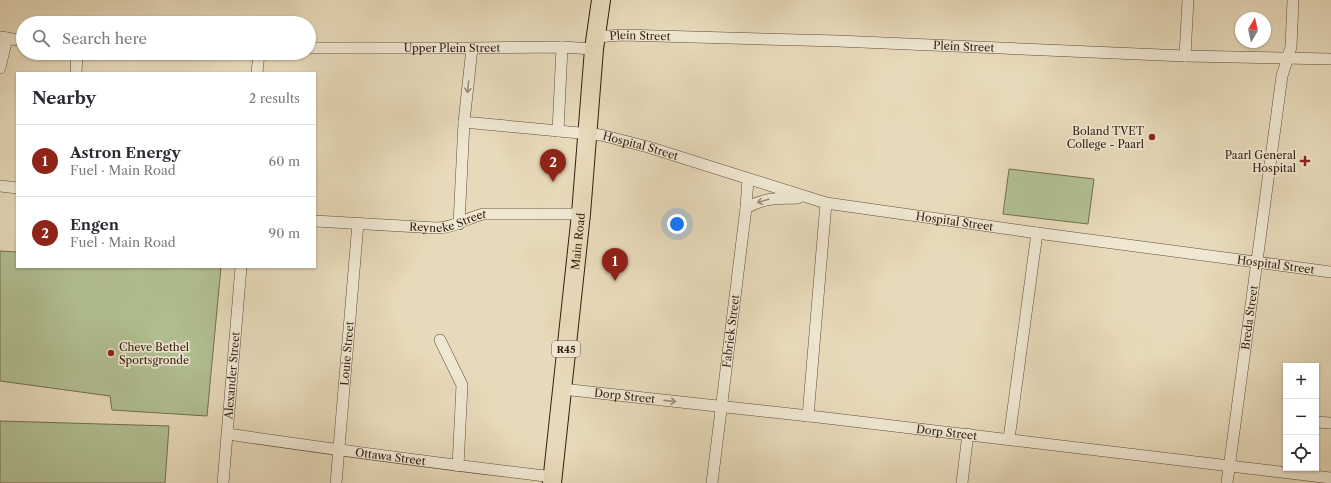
<!DOCTYPE html>
<meta charset="utf-8">
<style>
:root{--surface:#fff;--page:#f2f2f3;--text:#2b2b33;--muted:#7c7c81;--line:#e1e1e2;--accent:#8f2418}
body{margin:0;font-family:"Libre Caslon Text",serif;background:var(--page);color:var(--text)}
.controls{position:absolute;right:12px;bottom:12px;display:grid;overflow:hidden;border-radius:0px;box-shadow:0 1px 3px #0004}
.controls button{width:36px;height:36px;display:grid;place-items:center;padding:0;border:0;border-bottom:1px solid var(--line);background:var(--surface);color:var(--text);font:20px sans-serif}
.compass{position:absolute;left:1235px;top:12px;width:36px;height:36px;border-radius:50%;background:var(--surface);box-shadow:0 1px 3px #0004;rotate:9deg}
.you{position:absolute;left:677px;top:224px;width:14px;height:14px;margin:-10px;border:3px solid #fff;border-radius:50%;background:#1a73e8;box-shadow:0 0 0 6px #1a73e833}
.badge{display:grid;place-items:center;width:26px;height:26px;border-radius:50%;background:var(--accent);color:#fff;font-size:13px;font-weight:700}
.pin{position:absolute;translate:-50% -33px;filter:drop-shadow(0 1px 2px #0008)}
.pin::after{content:'';position:absolute;top:21px;width:14px;height:12px;background:inherit;clip-path:polygon(0 0,100% 0,50% 100%)}
.list{margin:0;padding:0;list-style:none}
h2{display:flex;justify-content:space-between;align-items:center;height:52px;margin:0;padding:0 16px;font-size:17px}
h2 small{font-size:13px;font-weight:400;color:var(--muted)}
.list li{display:grid;grid-template-columns:26px 1fr auto;gap:12px;align-items:center;box-sizing:border-box;height:72px;padding:0 16px;border-top:1px solid var(--line)}
.list b{display:block;font-size:15px;white-space:nowrap}
.list p{margin:0;font-size:13px;white-space:nowrap;color:var(--muted)}
.list em{font-size:13px;font-style:normal;color:var(--muted)}
.icon{flex:none;width:22px;height:22px;fill:none;stroke:currentColor;stroke-width:2;stroke-linecap:round;stroke-linejoin:round}
.map{position:relative;flex:none;width:1331px;height:483px;overflow:hidden}
.search{position:absolute;background:var(--surface);box-shadow:0 1px 3px #0004;left:16px;top:16px;width:300px;height:44px;display:flex;align-items:center;gap:10px;box-sizing:border-box;padding:0 14px;border-radius:22px;color:var(--muted);font-size:15px}
.panel{position:absolute;background:var(--surface);box-shadow:0 1px 3px #0004;left:16px;top:72px;width:300px;height:196px;border-radius:0px}
.map>svg:first-child{display:block}
</style>
<div class="map">
<svg width="1331" height="483" viewBox="0 0 1331 483">
<rect width="100%" height="100%" fill="#e7daba"/>
<filter id="stains"><feTurbulence type="fractalNoise" baseFrequency=".005" numOctaves="4"/><feColorMatrix values="0 0 0 0 .2 0 0 0 0 .09 0 0 0 0 .02 0 0 0 .5 -.17"/></filter>
<radialGradient id="worn" r=".72"><stop offset=".6" stop-color="#630" stop-opacity="0"/><stop offset="1" stop-color="#630" stop-opacity=".3"/></radialGradient>
<!-- green -->
<path fill="#b2c092" stroke="#726e50" d="M 1009,169 L 1094,179 L 1088,224 L 1003,214 Z
M 0,251 L 17,252 L 17,267 L 221,267 L 207,416 L 112,410 L 110,396 L 0,381 Z
M 0,421 L 169,426 L 165,483 L 0,483 Z"/>
<g fill="none" stroke-linecap="round" stroke-linejoin="round">
<!-- street casing -->
<g stroke="#5e4c3a" stroke-width="12">
<g id="street">
<path d="M 1,37 L 23,41"/>
<path id="s1" d="M 596,37 L 622,35 L 838,41 L 1185,56 L 1331,59"/>
<path id="s2" d="M 309,48 L 472,48 L 562,47 L 594,49"/>
<path id="s3" d="M 472,48 L 464,122 L 601,135 L 648,147 L 826,203 L 1037,233 L 1331,272"/>
<path d="M 1185,56 L 1188,0"/>
<path d="M 0,68 L 7,38"/>
<path d="M 76,73 L 77,53"/>
<path d="M 257,73 L 259,53"/>
<path d="M 558,131 L 562,47"/>
<path d="M 0,186 L 17,188"/>
<path d="M 746,208 C 765,197 777,199 798,198"/>
<path id="s4" d="M 315,221 L 437,228 C 454,228 467,218 483,214 L 581,214"/>
<path d="M 459,224 L 464,122"/>
<path d="M 440,340 L 462,385 L 458,466"/>
<path id="s5" d="M 562,389 L 818,417 L 1331,478"/>
<path d="M 808,416 L 826,203"/>
<path d="M 1316,422 L 1331,423"/>
<path id="s6" d="M 228,434 C 336,450 444,464 553,477"/>
<path d="M 1009,439 L 1037,233"/>
<path id="s7" d="M 223,483 L 241,267"/>
<path id="s8" d="M 336,483 L 358,223"/>
<path id="s9" d="M 712,483 L 746,208 L 748,179"/>
<path d="M 962,483 L 968,434"/>
<path id="s10" d="M 1227,483 L 1282,76 L 1291,47 L 1293,0"/>
</g>
</g>
<!-- primary casing -->
<g stroke="#311d0f" stroke-width="20">
<g id="primary">
<path id="s11" d="M 552,483 L 581,214 L 594,49 L 601,0"/>
</g>
</g>
<!-- street -->
<use href="#street" stroke="#efe7d2" stroke-width="11"/>
<!-- primary -->
<use href="#primary" stroke="#e7daba" stroke-width="18"/>
</g>
<!-- one-way arrows -->
<defs><path id="oneway-shaft" d="M-6 0H5M1.5-3L5.5 0L1.5 3" fill="none" stroke-width="1.6" stroke-linecap="round" stroke-linejoin="round"/></defs>
<g stroke="#9a8c7a">
<use href="#oneway-shaft" transform="translate(468 87) rotate(97)"/>
<use href="#oneway-shaft" transform="translate(763 201) rotate(164)"/>
<use href="#oneway-shaft" transform="translate(670 401) rotate(6)"/>
</g>
<!-- markers -->
<g fill="#8f2418" stroke="#efe7d2" stroke-width="1.5">
<circle cx="1152" cy="137" r="4"/>
<path d="M1303 155h4v4h4v4h-4v4h-4v-4h-4v-4h4z"/>
<circle cx="111" cy="353" r="4"/>
</g>
<g text-anchor="middle" stroke-width="3.5" stroke-linejoin="round" paint-order="stroke">
<!-- shield labels -->
<rect fill="#efe7d2" stroke="#6a5a4a" stroke-width="1" x="552" y="341" width="28" height="16" rx="3"/>
<g font-size="10" font-weight="bold" fill="#311d0f">
<text x="566" y="353">R45</text>
</g>
<!-- street labels -->
<g font-size="11" fill="#311d0f" stroke="#efe7d2">
<text dy="4" stroke="none"><textPath href="#s1" startOffset="44">Plein Street</textPath></text>
<text dy="4" stroke="none"><textPath href="#s1" startOffset="368">Plein Street</textPath></text>
<text dy="4" stroke="none"><textPath href="#s2" startOffset="143">Upper Plein Street</textPath></text>
<text dy="4" stroke="none"><textPath href="#s3" startOffset="253">Hospital Street</textPath></text>
<text dy="4" stroke="none"><textPath href="#s4" startOffset="134">Reyneke Street</textPath></text>
<text dy="4" stroke="none"><textPath href="#s3" startOffset="577">Hospital Street</textPath></text>
<text dy="4" stroke="none"><textPath href="#s11" startOffset="243">Main Road</textPath></text>
<text dy="4" stroke="none"><textPath href="#s3" startOffset="901">Hospital Street</textPath></text>
<text dy="4" stroke="none"><textPath href="#s10" startOffset="167">Breda Street</textPath></text>
<text dy="4" stroke="none"><textPath href="#s9" startOffset="153">Fabriek Street</textPath></text>
<text dy="4" stroke="none"><textPath href="#s8" startOffset="130">Louie Street</textPath></text>
<text dy="4" stroke="none"><textPath href="#s7" startOffset="108">Alexander Street</textPath></text>
<text dy="4" stroke="none"><textPath href="#s5" startOffset="63">Dorp Street</textPath></text>
<text dy="4" stroke="none"><textPath href="#s5" startOffset="387">Dorp Street</textPath></text>
<text dy="4" stroke="none"><textPath href="#s6" startOffset="164">Ottawa Street</textPath></text>
</g>
<!-- poi labels -->
<g font-size="11" fill="#311d0f" stroke="#efe7d2" text-anchor="end">
<text x="1144" y="135">Boland TVET<tspan x="1144" dy="13">College - Paarl</tspan></text>
<text x="1296" y="159">Paarl General<tspan x="1296" dy="13">Hospital</tspan></text>
<text x="119" y="351" text-anchor="start">Cheve Bethel<tspan x="119" dy="13">Sportsgronde</tspan></text>
</g>
</g>
<rect width="100%" height="100%" filter="url(#stains)"/>
<rect width="100%" height="100%" fill="url(#worn)"/>
</svg>
<div class="controls">
<button>+</button>
<button>−</button>
<button><svg class="icon" aria-label="locate" viewBox="0 0 24 24"><circle cx="12" cy="12" r="6"/><path d="M12 2v4M12 18v4M2 12h4M18 12h4"/></svg></button>
</div>
<svg class="compass" viewBox="-18 -18 36 36"><path d="M0-13l5 13h-10z" fill="#e53935"/><path d="M0 13l5-13h-10z" fill="#7c7c81"/></svg>
<div class="you"></div>
<div class="pin badge" style="left:615px;top:281px">1</div>
<div class="pin badge" style="left:553px;top:182px">2</div>
<div class="search"><svg class="icon" aria-label="search" viewBox="0 0 24 24"><circle cx="10" cy="10" r="6"/><path d="M15 15l6 6"/></svg>Search here</div>
<section class="panel">
<h2>Nearby<small>2 results</small></h2>
<ul class="list">
<li><span class="badge">1</span><div><b>Astron Energy</b><p>Fuel · Main Road</p></div><em>60 m</em></li>
<li><span class="badge">2</span><div><b>Engen</b><p>Fuel · Main Road</p></div><em>90 m</em></li>
</ul>
</section>
</div>
